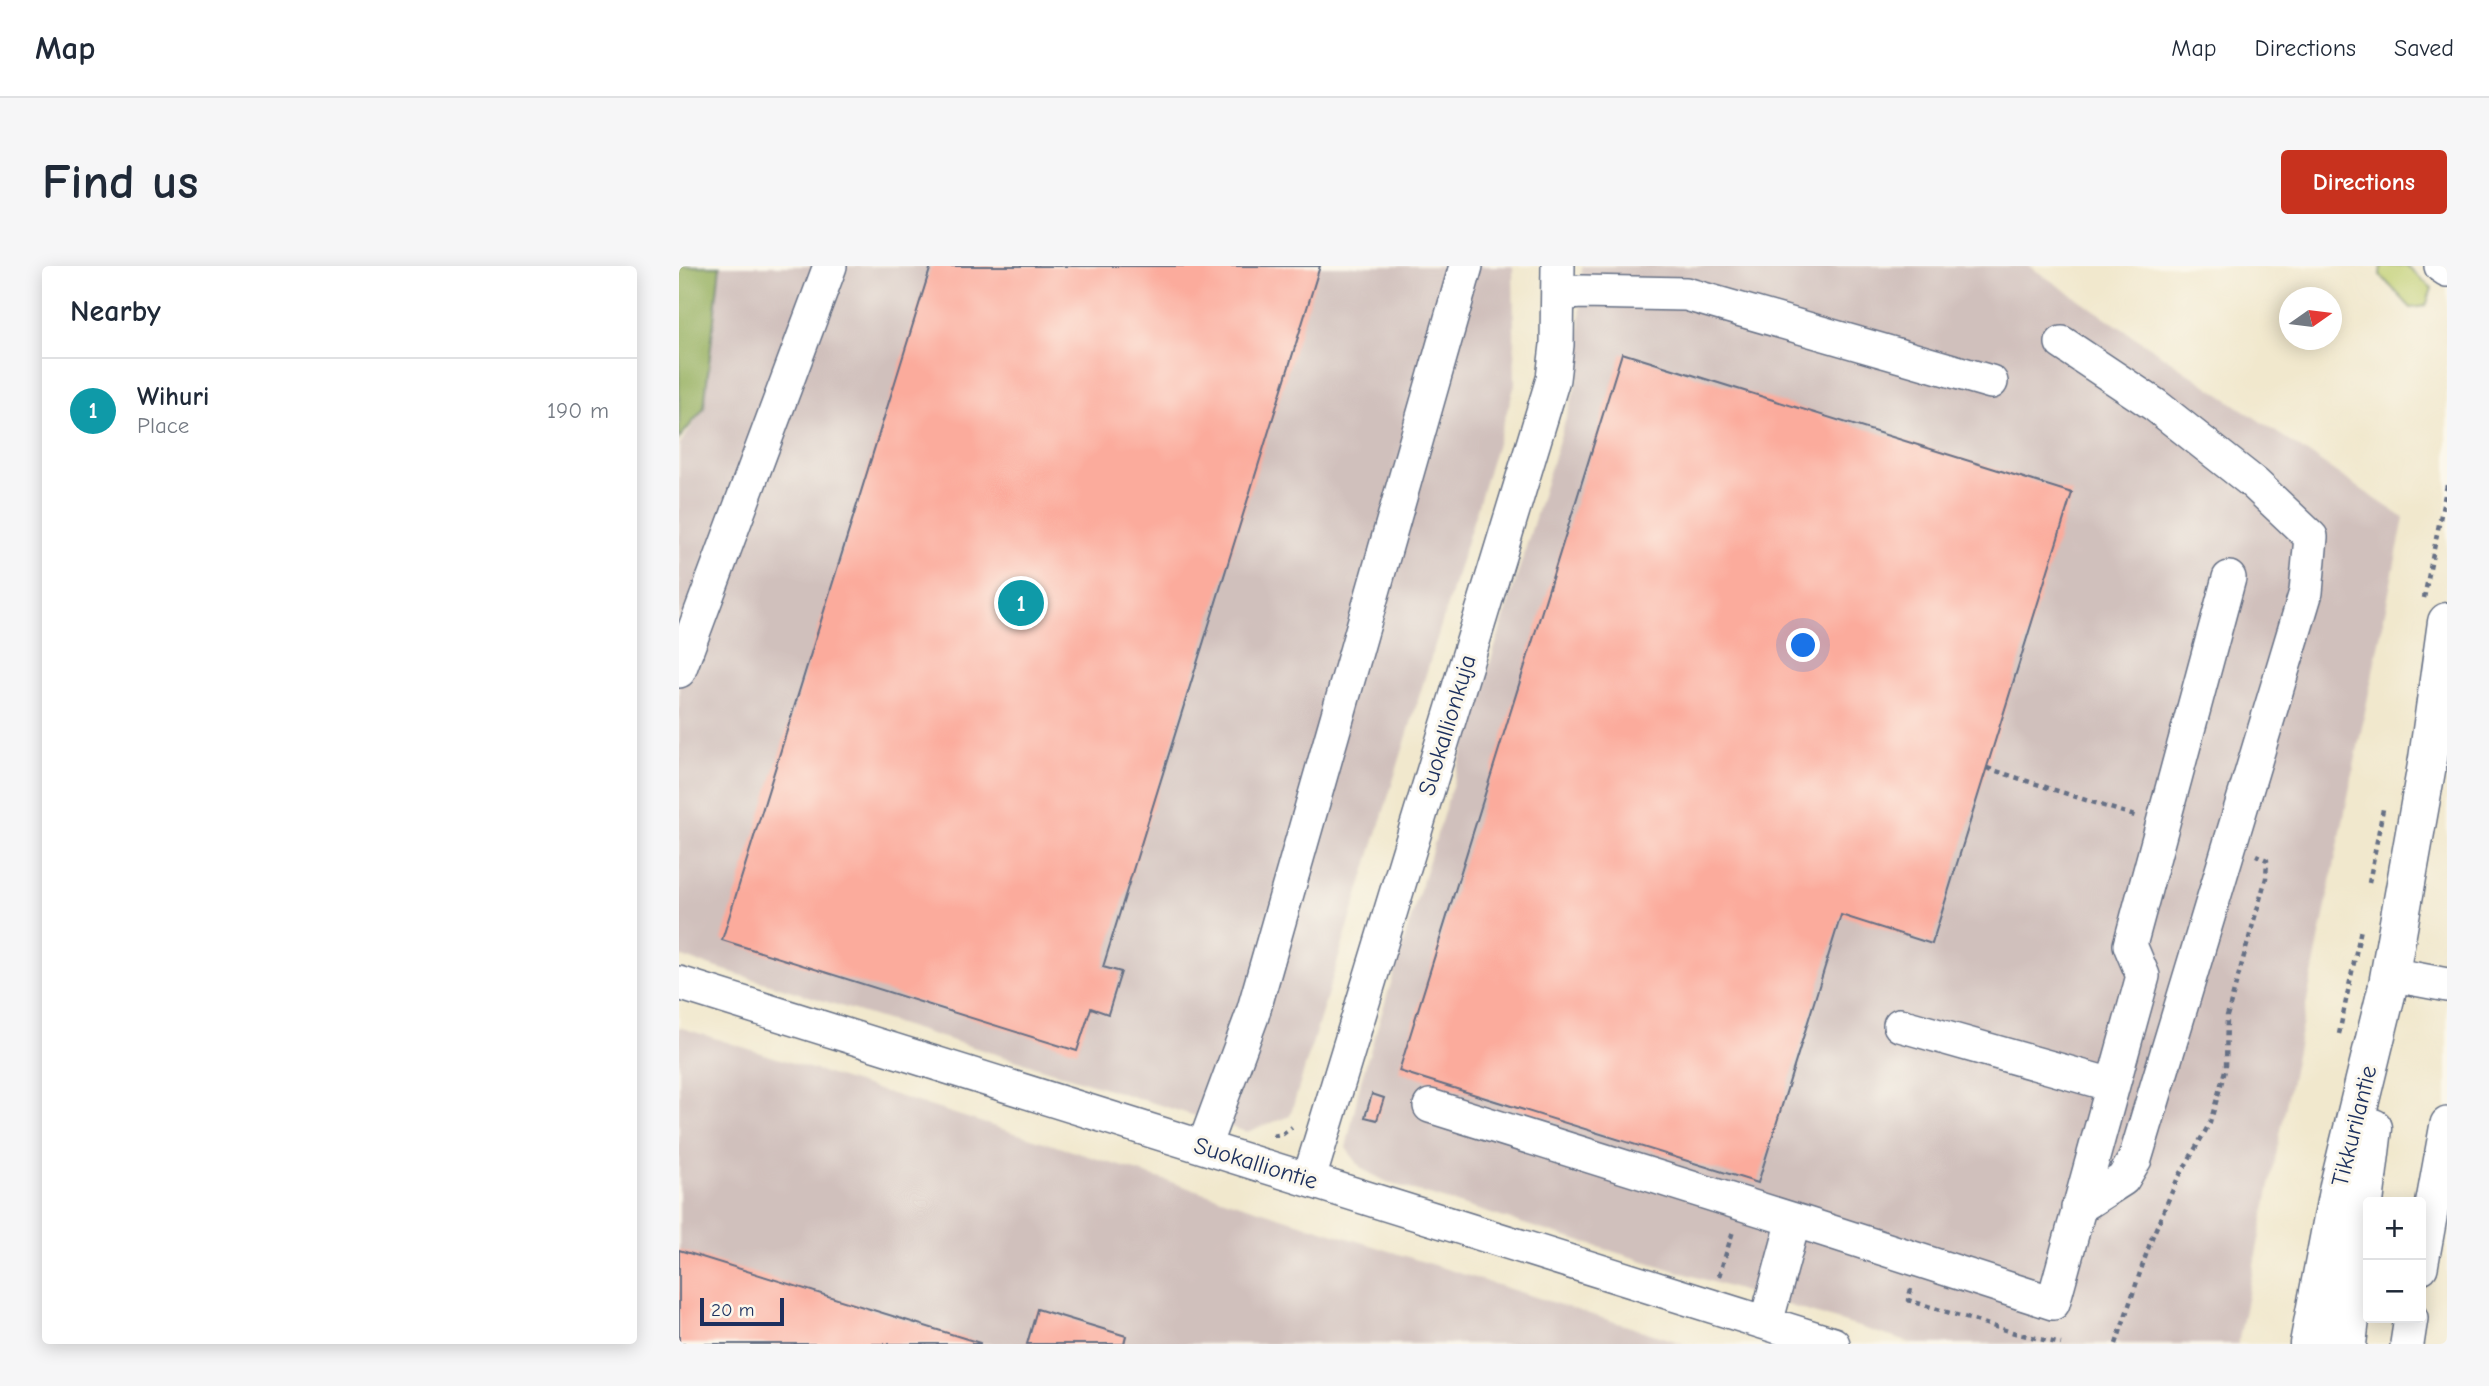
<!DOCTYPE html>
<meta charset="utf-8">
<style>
:root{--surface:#fff;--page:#f6f6f7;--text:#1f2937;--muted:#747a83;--line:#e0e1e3;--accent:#c8321e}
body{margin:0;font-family:"Comic Neue",sans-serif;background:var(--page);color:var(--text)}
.controls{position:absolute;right:21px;bottom:21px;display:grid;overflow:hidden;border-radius:7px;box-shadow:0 4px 18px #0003}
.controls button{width:63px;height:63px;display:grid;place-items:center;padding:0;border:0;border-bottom:2px solid var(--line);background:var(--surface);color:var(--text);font:35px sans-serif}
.compass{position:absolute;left:1600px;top:21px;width:63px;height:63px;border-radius:50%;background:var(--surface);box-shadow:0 4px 18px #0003;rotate:76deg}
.scale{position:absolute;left:21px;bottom:18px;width:84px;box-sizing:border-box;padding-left:7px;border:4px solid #1b2f5e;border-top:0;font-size:19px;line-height:24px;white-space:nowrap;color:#1b2f5e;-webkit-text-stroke:5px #fbf7ec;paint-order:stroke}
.you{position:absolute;left:1125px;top:380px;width:24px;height:24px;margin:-18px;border:5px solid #fff;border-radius:50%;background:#1a73e8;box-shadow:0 0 0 10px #1a73e833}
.badge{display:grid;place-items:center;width:46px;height:46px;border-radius:50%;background:var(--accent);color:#fff;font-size:23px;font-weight:700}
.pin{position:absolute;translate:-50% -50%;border:4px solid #fff;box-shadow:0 2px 7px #0006}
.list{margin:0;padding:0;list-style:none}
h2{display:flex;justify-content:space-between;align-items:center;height:91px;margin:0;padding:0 28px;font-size:30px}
h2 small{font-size:23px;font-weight:400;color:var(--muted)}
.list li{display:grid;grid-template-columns:46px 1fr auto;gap:21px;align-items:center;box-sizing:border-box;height:105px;padding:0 28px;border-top:2px solid var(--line)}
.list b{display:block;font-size:26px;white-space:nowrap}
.list p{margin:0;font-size:23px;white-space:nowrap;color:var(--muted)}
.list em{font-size:23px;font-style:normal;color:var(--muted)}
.map{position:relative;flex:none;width:1768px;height:1078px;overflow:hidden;border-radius:7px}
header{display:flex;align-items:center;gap:42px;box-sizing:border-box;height:98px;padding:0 35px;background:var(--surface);border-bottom:2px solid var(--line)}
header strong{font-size:33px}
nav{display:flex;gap:38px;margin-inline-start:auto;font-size:24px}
.intro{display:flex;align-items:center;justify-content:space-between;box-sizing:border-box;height:168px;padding:0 42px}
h1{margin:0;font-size:49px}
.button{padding:18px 32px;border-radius:7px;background:var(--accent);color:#fff;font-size:24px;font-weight:700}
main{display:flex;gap:42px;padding:0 42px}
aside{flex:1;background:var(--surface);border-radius:7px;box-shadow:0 4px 18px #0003}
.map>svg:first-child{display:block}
</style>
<header>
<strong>Map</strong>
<nav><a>Map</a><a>Directions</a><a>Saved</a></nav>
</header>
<div class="intro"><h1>Find us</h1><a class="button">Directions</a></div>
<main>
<aside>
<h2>Nearby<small></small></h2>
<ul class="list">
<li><span class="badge" style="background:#0f9aa8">1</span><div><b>Wihuri</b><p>Place</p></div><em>190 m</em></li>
</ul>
</aside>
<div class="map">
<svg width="1768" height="1078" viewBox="0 0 1768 1078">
<rect width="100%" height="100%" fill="#fbf7ec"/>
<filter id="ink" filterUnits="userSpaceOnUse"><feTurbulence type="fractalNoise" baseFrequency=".0143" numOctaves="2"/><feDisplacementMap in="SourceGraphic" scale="14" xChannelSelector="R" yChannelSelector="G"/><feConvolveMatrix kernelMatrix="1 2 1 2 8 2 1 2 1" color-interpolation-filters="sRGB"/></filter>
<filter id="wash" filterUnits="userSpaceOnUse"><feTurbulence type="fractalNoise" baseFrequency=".00686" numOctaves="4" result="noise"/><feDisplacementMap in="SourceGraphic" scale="28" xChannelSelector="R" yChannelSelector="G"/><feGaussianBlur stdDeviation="1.57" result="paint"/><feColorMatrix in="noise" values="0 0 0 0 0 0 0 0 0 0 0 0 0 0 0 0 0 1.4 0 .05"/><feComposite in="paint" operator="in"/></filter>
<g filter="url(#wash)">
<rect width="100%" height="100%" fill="#f1e8cd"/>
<!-- industrial -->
<path fill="#d0c0bc" d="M 41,0 L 834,0 L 836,119 L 611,850 L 568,866 L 0,690 L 0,179 L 25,142 Z
M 903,0 L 1350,0 L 1725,252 L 1559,1078 L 1235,1078 L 708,916 L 683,903 L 667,882 L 682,814 L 899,113 Z
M 0,761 L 656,968 L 1006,1078 L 0,1078 Z"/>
<!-- green -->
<path fill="#bfce70" stroke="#6d7e67" stroke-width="2" d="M 1702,0 L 1727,0 L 1753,22 L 1747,40 L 1732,42 L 1701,9 Z"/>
<!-- forest -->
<path fill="#97b162" stroke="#597060" stroke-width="2" d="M 0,0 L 41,0 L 25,142 L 0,173 Z"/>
<g id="blocks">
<!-- building -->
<path fill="#fbab9c" d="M 252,0 L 641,0 L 424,701 L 442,706 L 429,748 L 412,742 L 398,785 L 43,674 Z
M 943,87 L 1393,227 L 1253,678 L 1162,649 L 1079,917 L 720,805 Z
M 693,828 L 705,832 L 698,854 L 686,851 Z
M 0,984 L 301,1077 L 301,1078 L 0,1078 Z
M 358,1043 L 447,1070 L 445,1078 L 348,1078 Z"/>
</g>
</g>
<g filter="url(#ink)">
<use href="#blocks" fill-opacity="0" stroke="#667085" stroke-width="2"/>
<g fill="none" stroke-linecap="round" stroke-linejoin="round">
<!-- minor casing -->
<g stroke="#667085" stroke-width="36">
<path id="minor" d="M 1762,0 L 1768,4
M 879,28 L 902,26 L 1007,28 L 1312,116
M 1383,77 L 1476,139 L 1576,218 L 1632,271 L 1627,326 L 1456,893 L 1444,913 L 1399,942
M 0,405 L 151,0
M 1710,708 L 1768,719
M 0,717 L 1154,1078
M 1221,759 L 1433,819
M 751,840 L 1115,954
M 525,880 L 573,750 L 787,0
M 630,913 L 874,113 L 878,79 L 879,0
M 1742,1001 L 1768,858
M 1087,1057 L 1115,954 L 1374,1037 L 1464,710 L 1451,679 L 1550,312
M 1728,1078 L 1732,1052"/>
</g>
<!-- major casing -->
<g stroke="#667085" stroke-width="41">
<path id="major" d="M 1630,1078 L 1660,920 L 1708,724 L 1749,493 L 1768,356
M 1668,1078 L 1694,862"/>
</g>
<!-- path -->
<path stroke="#667085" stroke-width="4.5" stroke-dasharray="5 5" stroke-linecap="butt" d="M 1745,332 L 1768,219
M 1308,502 L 1456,550
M 1690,617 L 1704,543
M 1660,768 L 1682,663
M 594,870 L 604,868 L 613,861
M 1040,1010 L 1054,965
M 1232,1023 L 1229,1034 L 1336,1067 L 1382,1078
M 1437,1078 L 1472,974 L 1498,914 L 1531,857 L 1547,801 L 1548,750 L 1587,612 L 1588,594 L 1577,589"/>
<!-- minor -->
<use href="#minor" stroke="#fff" stroke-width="33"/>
<!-- major -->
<use href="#major" stroke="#fff" stroke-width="38"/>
</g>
</g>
<g text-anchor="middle" stroke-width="6" stroke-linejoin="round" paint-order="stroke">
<!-- street labels -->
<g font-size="24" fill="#1b2f5e" stroke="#fbf7ec">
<text transform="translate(768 459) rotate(-73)" y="8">Suokallionkuja</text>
<text transform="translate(1675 860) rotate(-76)" y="8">Tikkurilantie</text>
<text transform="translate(577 897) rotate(17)" y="8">Suokalliontie</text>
</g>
</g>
</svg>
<div class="controls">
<button>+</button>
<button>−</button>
</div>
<svg class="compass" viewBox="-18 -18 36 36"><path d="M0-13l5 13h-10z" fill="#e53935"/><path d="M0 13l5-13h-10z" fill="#747a83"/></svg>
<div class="scale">20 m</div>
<div class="you"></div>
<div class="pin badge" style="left:342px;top:337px;background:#0f9aa8">1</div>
</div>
</main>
